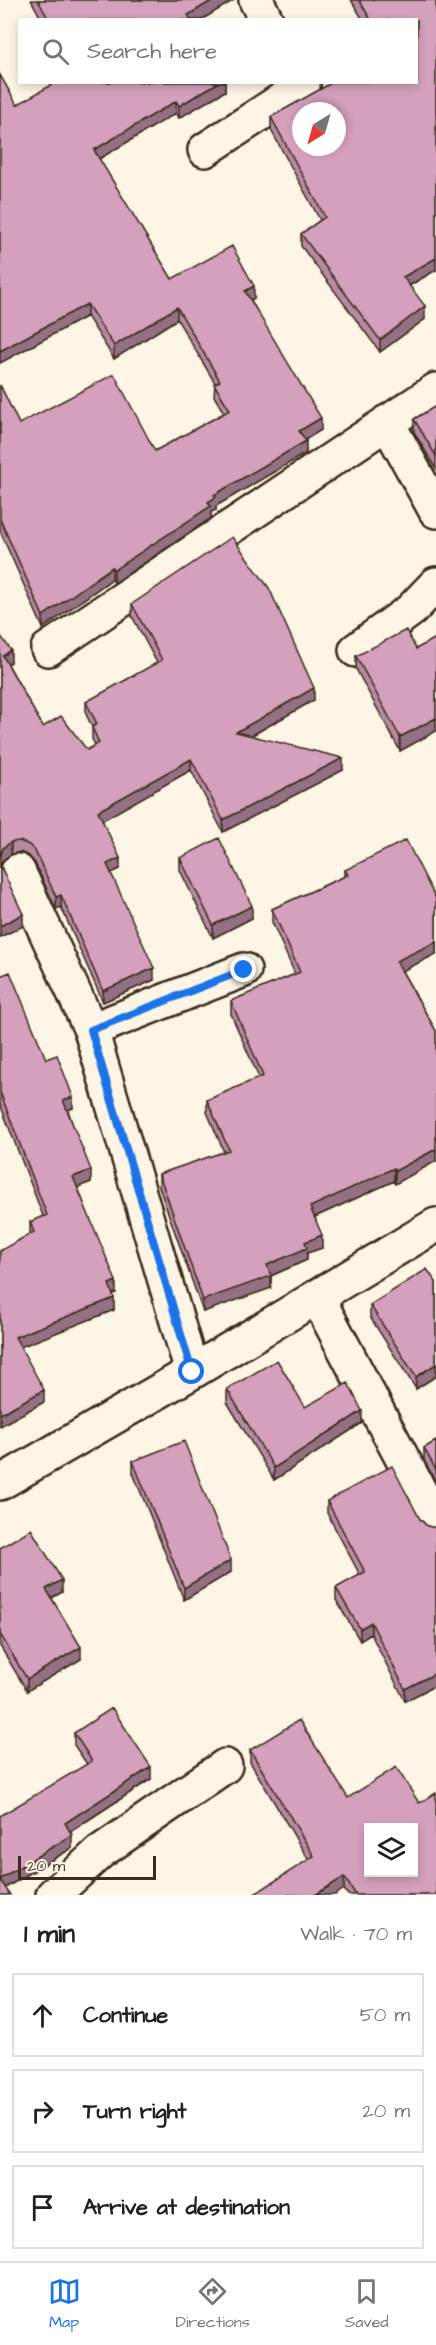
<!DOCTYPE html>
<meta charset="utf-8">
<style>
:root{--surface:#fff;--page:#f6f6f6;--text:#202124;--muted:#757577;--line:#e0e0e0;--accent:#1a73e8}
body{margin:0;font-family:"Architects Daughter",sans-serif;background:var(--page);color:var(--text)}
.controls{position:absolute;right:18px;bottom:18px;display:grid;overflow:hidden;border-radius:0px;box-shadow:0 3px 9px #0003}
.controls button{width:54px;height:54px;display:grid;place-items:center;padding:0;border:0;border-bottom:2px solid var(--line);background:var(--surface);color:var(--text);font:30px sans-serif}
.compass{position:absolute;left:292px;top:102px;width:54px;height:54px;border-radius:50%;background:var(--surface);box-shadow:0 3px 9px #0003;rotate:217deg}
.scale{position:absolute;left:18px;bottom:15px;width:138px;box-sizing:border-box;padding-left:6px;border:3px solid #3b2a1e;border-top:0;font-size:16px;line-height:21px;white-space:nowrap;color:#3b2a1e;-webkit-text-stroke:4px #fcf5e5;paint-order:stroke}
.stop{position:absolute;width:18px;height:18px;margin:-14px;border:4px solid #1a73e8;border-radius:50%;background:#fff}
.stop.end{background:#1a73e8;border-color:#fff;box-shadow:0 2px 6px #0008}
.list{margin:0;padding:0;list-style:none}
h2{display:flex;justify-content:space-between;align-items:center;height:78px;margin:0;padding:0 24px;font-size:26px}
h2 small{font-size:20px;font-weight:400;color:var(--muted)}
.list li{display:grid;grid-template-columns:39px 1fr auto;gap:18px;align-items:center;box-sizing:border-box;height:84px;margin:0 12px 12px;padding:0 12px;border:2px solid var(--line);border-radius:0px}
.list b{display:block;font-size:22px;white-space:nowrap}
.list em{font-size:20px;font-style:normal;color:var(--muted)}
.icon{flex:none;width:33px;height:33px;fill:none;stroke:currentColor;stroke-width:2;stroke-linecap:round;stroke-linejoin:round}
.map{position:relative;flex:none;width:436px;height:1895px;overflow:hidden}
.search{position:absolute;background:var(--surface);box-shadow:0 3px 9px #0003;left:18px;right:18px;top:18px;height:66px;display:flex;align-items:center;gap:15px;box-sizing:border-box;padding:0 21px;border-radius:0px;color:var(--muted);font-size:22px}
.sheet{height:366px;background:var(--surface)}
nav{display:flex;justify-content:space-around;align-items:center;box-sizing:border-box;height:84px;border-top:2px solid var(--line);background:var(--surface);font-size:16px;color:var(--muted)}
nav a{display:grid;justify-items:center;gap:3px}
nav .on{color:var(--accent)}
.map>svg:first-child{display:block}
</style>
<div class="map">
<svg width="436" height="1895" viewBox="0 0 436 1895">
<rect width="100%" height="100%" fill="#fcf5e5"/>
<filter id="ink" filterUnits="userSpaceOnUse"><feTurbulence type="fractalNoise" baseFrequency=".0167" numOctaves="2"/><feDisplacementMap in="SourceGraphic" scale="12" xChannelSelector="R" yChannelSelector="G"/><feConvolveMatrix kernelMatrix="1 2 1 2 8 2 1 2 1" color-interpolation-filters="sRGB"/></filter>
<g filter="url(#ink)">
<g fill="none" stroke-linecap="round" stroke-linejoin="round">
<!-- minor casing -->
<g stroke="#3b2a1e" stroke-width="38">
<path id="minor" d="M 256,0 L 266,20
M 205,150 L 303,86 L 302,82
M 387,422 L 436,511
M 48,649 L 436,390
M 356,650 L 411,610 L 436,584
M 18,871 L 91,1030 L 192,1372
M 91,1030 L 244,970
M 317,1297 L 436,1522
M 0,1483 L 192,1372 L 436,1225
M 53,1895 L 100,1852 L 225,1766"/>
</g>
<!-- minor -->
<use href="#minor" stroke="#fcf5e5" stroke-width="33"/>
</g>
<!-- wall -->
<path fill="#b68aa1" stroke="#3b2a1e" stroke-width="1.5" d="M 31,0 L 234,0 L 201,20 L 42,20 Z
M 351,0 L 436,0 L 436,270 L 409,286 L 425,319 L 380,352 L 301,246 L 301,234 L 320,220 L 271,130 L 271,117 L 330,84 L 329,82 L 417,82 L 417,20 L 363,20 Z
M 0,75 L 17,105 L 225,82 L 225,91 L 179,118 L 176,113 L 99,159 L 172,279 L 254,298 L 251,300 L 321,430 L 305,440 L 306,453 L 216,506 L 216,510 L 211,512 L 211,518 L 114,583 L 112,579 L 43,628 L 0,531 L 0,385 L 19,424 L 155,451 L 224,413 L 214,396 L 215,383 L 177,319 L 114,359 L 87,316 L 0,363 Z
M 436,406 L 436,469 L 414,432 L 414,419 Z
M 132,604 L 314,700 L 251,736 L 343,770 L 223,832 L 191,770 L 102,820 L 120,869 L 111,873 L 154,980 L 103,1002 L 61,907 L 56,909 L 35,863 L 29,856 L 20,852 L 11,854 L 3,860 L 1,866 L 23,926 L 0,937 L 0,635 L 11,662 L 8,664 L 43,727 L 87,750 L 95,745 L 92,739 L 92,727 L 86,714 L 86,702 L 157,663 L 132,616 Z
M 436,638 L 436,731 L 400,751 L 356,669 L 356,656 L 416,649 Z
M 180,858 L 252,918 L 213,938 L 180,870 Z
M 345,870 L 436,899 L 436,954 L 402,971 L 436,1031 L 436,1161 L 395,1184 L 394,1181 L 315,1217 L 322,1248 L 307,1253 L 307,1260 L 271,1276 L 271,1288 L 203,1312 L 159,1187 L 159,1174 L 224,1152 L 207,1112 L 207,1100 L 259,1078 L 231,1014 L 231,1001 L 295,974 L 272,922 L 272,909 L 345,876 Z
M 0,976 L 73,1108 L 68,1110 L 91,1182 L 78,1187 L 116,1293 L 113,1294 L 114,1310 L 20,1347 L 44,1402 L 0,1426 L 0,1251 L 30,1234 L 30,1222 L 43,1216 L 0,1104 Z
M 436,1282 L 436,1376 L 416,1389 L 370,1317 L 370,1305 Z
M 227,1389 L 305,1407 L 362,1423 L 274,1480 L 227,1402 Z
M 436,1441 L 436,1482 L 424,1460 L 424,1448 Z
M 133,1461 L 231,1572 L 184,1600 L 133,1473 Z
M 327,1501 L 420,1519 L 427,1526 L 436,1528 L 436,1685 L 405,1701 L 371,1634 L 360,1641 L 336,1600 L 336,1588 L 360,1575 L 327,1513 Z
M 0,1548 L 62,1592 L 52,1598 L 81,1659 L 27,1691 L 0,1646 Z
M 74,1733 L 151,1779 L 70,1832 L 72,1848 L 5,1888 L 0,1895 L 87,1764 L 74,1745 Z
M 250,1750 L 348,1798 L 436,1895 L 348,1895 L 344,1889 L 308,1859 L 250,1762 Z"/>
<!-- shaded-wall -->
<path fill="#947083" stroke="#3b2a1e" stroke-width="1.5" d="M 213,0 L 234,0 L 201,20 L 188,20 L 188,15 Z
M 219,82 L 225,82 L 225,91 L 179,118 L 179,106 Z
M 176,101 L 176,113 L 94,162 L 94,150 Z
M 436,258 L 436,270 L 403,289 L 403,277 Z
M 254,286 L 254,298 L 245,303 L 245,291 Z
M 87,304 L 87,316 L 0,363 L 0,351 Z
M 425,306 L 425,319 L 380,352 L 380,340 Z
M 177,307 L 177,319 L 114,359 L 114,346 Z
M 321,418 L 321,430 L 299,443 L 299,431 Z
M 306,441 L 306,453 L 216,506 L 216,510 L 211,512 L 211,518 L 114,583 L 114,570 L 208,502 L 214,495 Z
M 112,567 L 112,579 L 43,628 L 43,616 Z
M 11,650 L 11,662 L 3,667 L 3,656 Z
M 314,688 L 314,700 L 236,744 L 236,732 Z
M 436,718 L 436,731 L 400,751 L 400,737 Z
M 343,758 L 343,770 L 223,832 L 223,820 Z
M 191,759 L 191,770 L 98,823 L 98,811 Z
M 11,842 L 11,854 L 3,860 L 0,868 L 0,857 L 3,848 Z
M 120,858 L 120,869 L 107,875 L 107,864 Z
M 61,895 L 61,907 L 56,909 L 56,897 Z
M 252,906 L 252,918 L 213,938 L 213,925 Z
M 23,914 L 23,926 L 0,937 L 0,926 Z
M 436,942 L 436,954 L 396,974 L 396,961 Z
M 154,968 L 154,980 L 103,1002 L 103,991 Z
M 73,1097 L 73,1108 L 63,1112 L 63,1100 Z
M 436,1149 L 436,1161 L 395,1184 L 395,1171 Z
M 394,1168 L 394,1181 L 310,1219 L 310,1207 Z
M 91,1170 L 91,1182 L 73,1189 L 73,1177 Z
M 322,1235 L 322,1248 L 307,1253 L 307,1260 L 270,1276 L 271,1276 L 271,1288 L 203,1312 L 203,1300 L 267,1265 L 305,1242 Z
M 116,1281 L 116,1293 L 109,1296 L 109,1284 Z
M 114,1298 L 114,1310 L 15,1349 L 15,1337 Z
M 436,1364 L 436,1376 L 416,1389 L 416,1377 Z
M 44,1390 L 44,1402 L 0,1426 L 0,1414 Z
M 362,1411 L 362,1423 L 274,1480 L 274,1468 Z
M 231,1560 L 231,1572 L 184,1600 L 184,1588 Z
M 62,1580 L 62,1592 L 46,1601 L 46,1589 Z
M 371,1622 L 371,1634 L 360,1641 L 360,1629 Z
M 81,1647 L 81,1659 L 27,1691 L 27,1679 Z
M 436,1673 L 436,1685 L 405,1701 L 405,1689 Z
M 151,1767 L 151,1779 L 65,1835 L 65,1823 Z
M 72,1835 L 72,1848 L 0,1891 L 0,1879 Z
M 344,1877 L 344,1889 L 335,1895 L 315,1895 Z"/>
<!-- building -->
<path fill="#d4a0bb" stroke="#3b2a1e" stroke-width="1.5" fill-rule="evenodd" d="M 38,0 L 213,0 L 188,15 L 191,20 L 49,20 Z
M 359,0 L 436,0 L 436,258 L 403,277 L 425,306 L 380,340 L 301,234 L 325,217 L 271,117 L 333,82 L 417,82 L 417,20 L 371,20 ZM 301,111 L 337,111 L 337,147 L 301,147 Z
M 0,75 L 17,105 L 56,82 L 219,82 L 179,106 L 176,101 L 94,150 L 172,279 L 232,246 L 254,286 L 245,291 L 321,418 L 299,431 L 306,441 L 214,495 L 216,497 L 208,502 L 211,506 L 114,570 L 112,567 L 43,616 L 0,519 L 0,385 L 19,424 L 114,374 L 155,451 L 230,410 L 214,384 L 220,381 L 177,307 L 114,346 L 87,304 L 0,351 Z
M 436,406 L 436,456 L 414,419 Z
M 232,537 L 269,588 L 314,688 L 236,732 L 343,758 L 223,820 L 191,759 L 98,811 L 120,858 L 107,864 L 154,968 L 103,991 L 61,895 L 56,897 L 35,851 L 29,845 L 20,841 L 11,842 L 3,848 L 0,857 L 0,635 L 11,650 L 3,656 L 43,727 L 61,716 L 87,750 L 99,743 L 92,727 L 97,724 L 86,702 L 162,660 L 132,604 Z
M 406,630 L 416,649 L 436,638 L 436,718 L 400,737 L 356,656 Z
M 219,838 L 252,906 L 213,925 L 180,858 Z
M 406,840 L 436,899 L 436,942 L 396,961 L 436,1031 L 436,1149 L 395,1171 L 394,1168 L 310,1207 L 322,1235 L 305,1242 L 307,1248 L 267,1265 L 271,1276 L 203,1300 L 159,1174 L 229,1150 L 207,1100 L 263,1076 L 231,1001 L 300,972 L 272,909 L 348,875 L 345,870 Z
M 0,862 L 1,867 L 23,914 L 0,926 Z
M 10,972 L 46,1059 L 57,1055 L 73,1097 L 63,1100 L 91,1170 L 73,1177 L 116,1281 L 109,1284 L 114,1298 L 15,1337 L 44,1390 L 0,1414 L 0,1251 L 34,1232 L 30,1222 L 47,1215 L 0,1092 L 0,976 Z
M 427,1269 L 436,1282 L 436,1364 L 416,1377 L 370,1305 Z
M 277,1360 L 305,1407 L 348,1383 L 362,1411 L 274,1468 L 227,1389 Z
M 184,1441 L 231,1560 L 184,1588 L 133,1461 Z
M 436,1441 L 436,1470 L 424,1448 Z
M 392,1466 L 420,1519 L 427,1526 L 436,1528 L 436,1673 L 405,1689 L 371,1622 L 360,1629 L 336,1588 L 365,1572 L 327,1501 Z
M 31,1529 L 62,1580 L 46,1589 L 81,1647 L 27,1679 L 0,1634 L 0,1548 Z
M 112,1708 L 151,1767 L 65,1823 L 72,1835 L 0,1879 L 0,1816 L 92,1761 L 74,1733 Z
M 299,1720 L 348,1798 L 396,1767 L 419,1803 L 436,1793 L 436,1895 L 356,1895 L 344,1877 L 315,1895 L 253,1895 L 314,1856 L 250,1750 ZM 369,1827 L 414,1827 L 414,1872 L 369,1872 Z
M 0,1879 L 10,1895 L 0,1895 Z"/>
</g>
<g fill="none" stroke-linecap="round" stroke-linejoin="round" filter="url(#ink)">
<!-- route -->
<path stroke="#1a73e8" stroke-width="8" d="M 192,1372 L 91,1030 L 244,970"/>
</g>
</svg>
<div class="controls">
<button><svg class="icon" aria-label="layers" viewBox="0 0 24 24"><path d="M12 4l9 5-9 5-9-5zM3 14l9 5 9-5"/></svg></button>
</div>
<svg class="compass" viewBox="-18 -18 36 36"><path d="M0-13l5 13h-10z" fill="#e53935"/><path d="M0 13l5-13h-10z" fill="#757577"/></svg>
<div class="scale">20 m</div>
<div class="stop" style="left:192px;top:1372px"></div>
<div class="stop end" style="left:244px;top:970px"></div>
<div class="search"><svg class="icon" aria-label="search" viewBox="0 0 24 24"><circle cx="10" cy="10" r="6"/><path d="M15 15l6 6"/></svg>Search here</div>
</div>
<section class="sheet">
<h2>1 min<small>Walk · 70 m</small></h2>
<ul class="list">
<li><svg class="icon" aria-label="ahead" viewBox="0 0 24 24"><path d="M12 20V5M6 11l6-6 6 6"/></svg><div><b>Continue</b></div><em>50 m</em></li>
<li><svg class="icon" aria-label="right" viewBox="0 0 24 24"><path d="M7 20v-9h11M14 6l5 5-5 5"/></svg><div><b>Turn right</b></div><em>20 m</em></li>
<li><svg class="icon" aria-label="arrive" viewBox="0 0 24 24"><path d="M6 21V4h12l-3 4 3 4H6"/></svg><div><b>Arrive at destination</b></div></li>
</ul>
</section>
<nav>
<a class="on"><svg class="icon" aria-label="map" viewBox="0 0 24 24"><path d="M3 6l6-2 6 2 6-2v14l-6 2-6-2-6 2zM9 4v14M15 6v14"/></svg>Map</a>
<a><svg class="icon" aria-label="directions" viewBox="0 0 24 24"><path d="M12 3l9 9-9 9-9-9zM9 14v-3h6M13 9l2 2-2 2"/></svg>Directions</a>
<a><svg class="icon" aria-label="saved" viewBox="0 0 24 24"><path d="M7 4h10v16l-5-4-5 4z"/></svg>Saved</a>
</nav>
